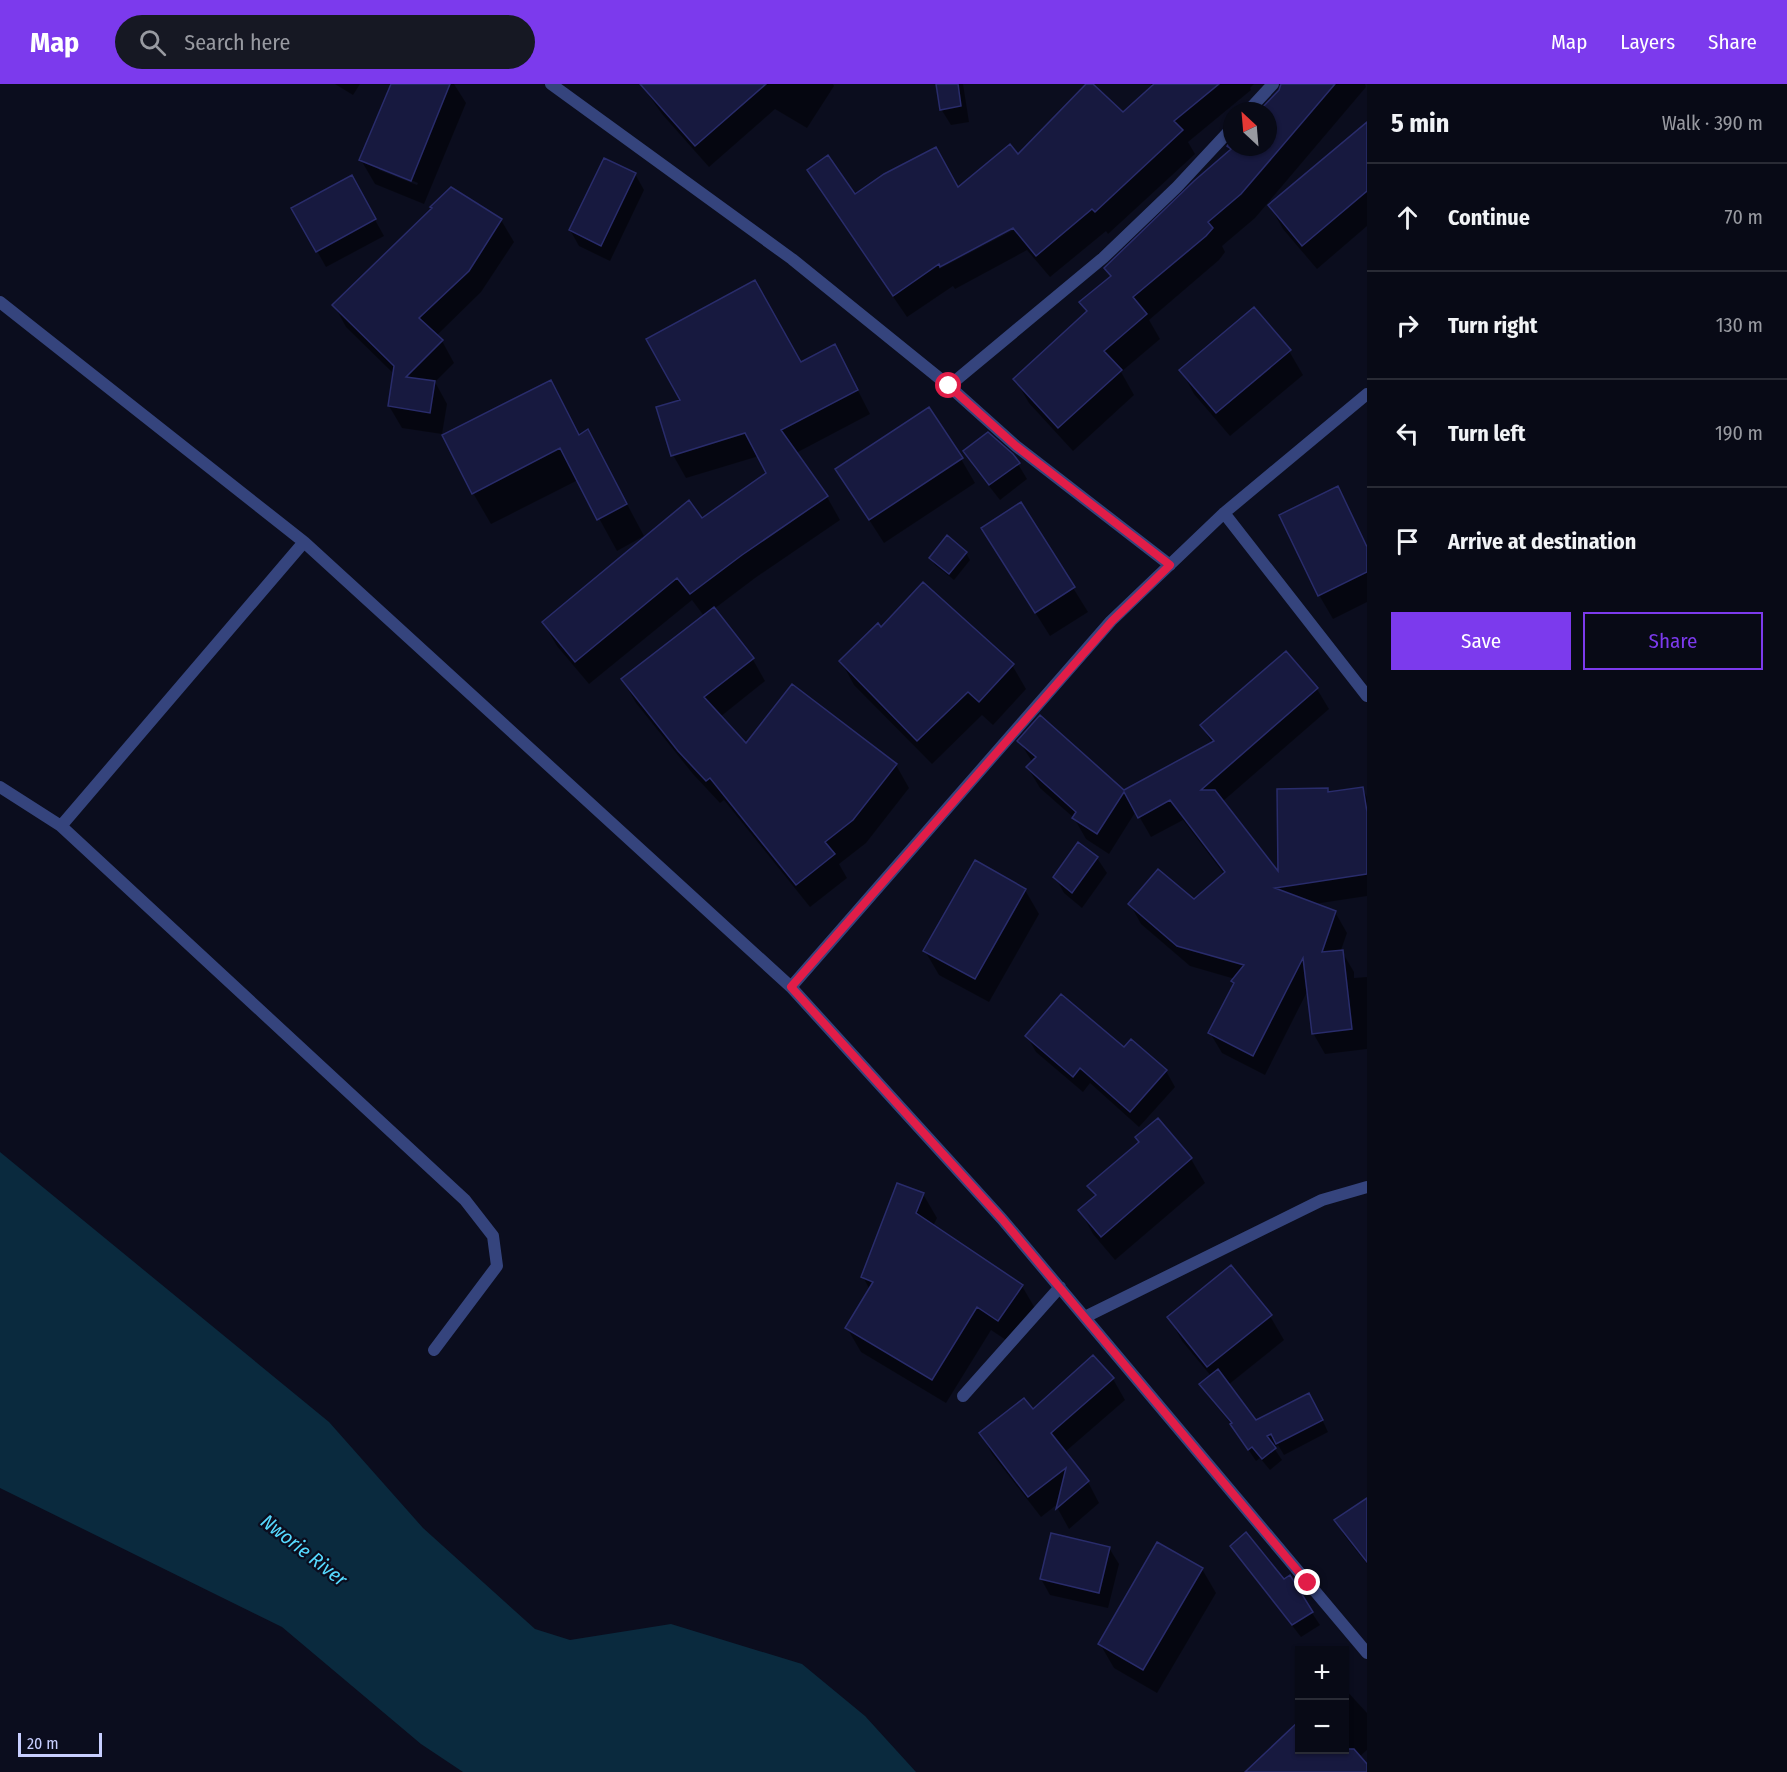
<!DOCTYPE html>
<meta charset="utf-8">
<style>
:root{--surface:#080a16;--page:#161823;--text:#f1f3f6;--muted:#989aa1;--line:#292b35;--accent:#7c3aed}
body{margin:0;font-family:"Fira Sans Condensed",sans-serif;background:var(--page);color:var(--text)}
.controls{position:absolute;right:18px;bottom:18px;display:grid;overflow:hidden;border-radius:0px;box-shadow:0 2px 4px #0004}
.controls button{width:54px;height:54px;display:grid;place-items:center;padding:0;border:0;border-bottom:2px solid var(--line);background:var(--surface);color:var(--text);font:30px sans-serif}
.compass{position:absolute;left:1223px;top:18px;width:54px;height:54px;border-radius:50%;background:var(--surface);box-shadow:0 2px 4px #0004;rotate:334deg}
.scale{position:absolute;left:18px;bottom:15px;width:84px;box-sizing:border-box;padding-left:6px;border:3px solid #c8cfff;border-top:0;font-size:16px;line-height:21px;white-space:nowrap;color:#c8cfff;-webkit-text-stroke:4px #0b0d1e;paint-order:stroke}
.stop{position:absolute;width:18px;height:18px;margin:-14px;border:4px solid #e11d48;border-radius:50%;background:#fff}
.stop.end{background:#e11d48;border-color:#fff;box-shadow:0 2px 6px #0008}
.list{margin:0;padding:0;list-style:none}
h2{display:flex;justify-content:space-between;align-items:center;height:78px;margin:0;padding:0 24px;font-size:26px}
h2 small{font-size:20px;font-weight:400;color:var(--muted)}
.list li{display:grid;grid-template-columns:39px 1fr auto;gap:18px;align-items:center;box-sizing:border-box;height:108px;padding:0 24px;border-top:2px solid var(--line)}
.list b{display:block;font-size:22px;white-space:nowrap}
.list em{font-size:20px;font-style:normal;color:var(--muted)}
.actions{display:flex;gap:12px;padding:18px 24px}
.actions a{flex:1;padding:14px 0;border:2px solid var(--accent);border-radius:0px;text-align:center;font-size:21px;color:var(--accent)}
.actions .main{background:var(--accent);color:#fff}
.icon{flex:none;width:33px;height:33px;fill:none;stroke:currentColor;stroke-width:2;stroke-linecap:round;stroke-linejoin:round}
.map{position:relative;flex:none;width:1367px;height:1688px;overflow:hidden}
header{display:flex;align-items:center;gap:36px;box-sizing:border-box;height:84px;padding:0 30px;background:var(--accent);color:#fff}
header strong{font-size:28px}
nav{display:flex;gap:33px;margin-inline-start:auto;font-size:21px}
.search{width:420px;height:54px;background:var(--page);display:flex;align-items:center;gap:15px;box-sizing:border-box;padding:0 21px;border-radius:33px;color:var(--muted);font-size:22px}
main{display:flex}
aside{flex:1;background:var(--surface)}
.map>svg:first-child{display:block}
</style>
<header>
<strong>Map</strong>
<div class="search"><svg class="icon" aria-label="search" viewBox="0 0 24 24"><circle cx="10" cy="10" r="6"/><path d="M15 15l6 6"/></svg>Search here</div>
<nav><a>Map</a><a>Layers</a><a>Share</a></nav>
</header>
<main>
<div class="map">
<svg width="1367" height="1688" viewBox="0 0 1367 1688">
<rect width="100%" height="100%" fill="#0b0d1e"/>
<!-- water -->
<path fill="#0a2a3e" d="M 0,1068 L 329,1338 L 423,1444 L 535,1545 L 570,1556 L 671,1540 L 802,1580 L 865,1632 L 916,1688 L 463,1688 L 421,1660 L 282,1543 L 0,1404 Z"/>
<!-- shadow -->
<path fill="#0007" fill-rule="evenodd" d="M 335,0 L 360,0 L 353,11 Z
M 392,0 L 454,0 L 466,19 L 424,120 L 375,100 L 361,76 ZM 379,83 L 418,99 L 417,101 L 379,86 Z
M 641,0 L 833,0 L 834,2 L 807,44 L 775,25 L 709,83 L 662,30 Z
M 938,0 L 963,0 L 969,38 L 951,41 L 941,25 Z
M 1088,0 L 1091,0 L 1123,30 L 1153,3 L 1151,0 L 1254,0 L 1250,4 L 1251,6 L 1188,58 L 1195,70 L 1108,150 L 1106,147 L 1050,193 L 1027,166 L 955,205 L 953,202 L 907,233 L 822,109 L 809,87 L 855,112 L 958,105 L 1018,72 ZM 1019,139 L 1021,142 L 939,185 L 939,182 Z
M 1281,0 L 1365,0 L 1366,3 L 1255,134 L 1222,162 L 1225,168 L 1219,176 L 1149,236 L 1160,255 L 1121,288 L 1134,311 L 1073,367 L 1029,319 L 1015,295 L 1087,229 L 1081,219 L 1112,194 L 1106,184 L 1232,67 L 1229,62 L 1268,63 L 1268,27 L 1261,27 L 1280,6 Z
M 1367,38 L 1367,142 L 1317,185 L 1283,145 L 1270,122 Z
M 635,90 L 644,106 L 610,177 L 579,162 L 570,146 Z
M 360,109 L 384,152 L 326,183 L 317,167 Z
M 501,136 L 514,158 L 481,208 L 436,252 L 442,257 L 454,279 L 435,298 L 447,320 L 442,350 L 402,344 L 389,322 L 394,290 L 346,243 L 334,221 Z
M 835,262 L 870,330 L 796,369 L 827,413 L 840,436 L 755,494 L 714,525 L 752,574 L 765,597 L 720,633 L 746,662 L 896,681 L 909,704 L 866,759 L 839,780 L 847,794 L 810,823 L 724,716 L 720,719 L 693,690 L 636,619 L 623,596 L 704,532 L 692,516 L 589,600 L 557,562 L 543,538 L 701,436 L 767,389 L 759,372 L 686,394 L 673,371 L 801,280 Z
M 1289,267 L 1303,291 L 1230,352 L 1194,310 L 1181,286 Z
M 550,298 L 580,352 L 588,347 L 644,452 L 617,467 L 578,396 L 491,440 L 473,409 Z
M 965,368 L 1018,380 L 1027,395 L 1000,416 L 974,383 Z
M 961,375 L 975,399 L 884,459 L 837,386 Z
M 1337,404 L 1367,462 L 1367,518 L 1333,535 L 1319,511 Z
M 1021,420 L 1088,528 L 1050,552 L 997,468 Z
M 966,469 L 970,476 L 954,496 L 935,481 L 930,474 Z
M 881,545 L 1012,581 L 1026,605 L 993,641 L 982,631 L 932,680 L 854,601 L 841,577 Z
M 1286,569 L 1317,605 L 1329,625 L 1222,718 L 1280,791 L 1327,706 L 1330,710 L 1362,704 L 1367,713 L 1367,812 L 1314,820 L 1335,828 L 1347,849 L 1341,866 L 1354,888 L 1354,894 L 1367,893 L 1367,965 L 1325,970 L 1313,949 L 1308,906 L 1265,991 L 1222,969 L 1210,949 L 1235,900 L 1235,895 L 1190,882 L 1141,840 L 1130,820 L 1194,817 L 1224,790 L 1183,736 L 1151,753 L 1136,727 L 1109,770 L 1086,755 L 1074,734 L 1040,704 L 1028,684 L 1033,679 L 1019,657 L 1123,707 L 1212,659 L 1202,642 Z
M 1097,774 L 1107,789 L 1082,824 L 1064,809 L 1055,793 Z
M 1025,806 L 1039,830 L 989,918 L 939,891 L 925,867 Z
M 1027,952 L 1124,965 L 1166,987 L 1175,1003 L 1139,1043 L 1090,999 L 1083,1008 L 1036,968 Z
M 1157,1036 L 1191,1075 L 1205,1099 L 1115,1176 L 1093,1150 L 1080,1126 L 1096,1113 L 1089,1102 L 1140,1059 Z
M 923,1110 L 937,1134 L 933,1142 L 1022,1202 L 1036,1226 L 1012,1260 L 991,1246 L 946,1319 L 861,1268 L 847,1244 L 870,1206 L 863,1193 Z
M 1270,1232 L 1284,1256 L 1228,1301 L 1255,1338 L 1316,1323 L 1328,1348 L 1284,1371 L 1278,1361 L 1274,1364 L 1282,1376 L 1270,1386 L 1260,1374 L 1256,1377 L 1231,1340 L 1208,1312 L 1201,1300 L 1211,1292 L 1182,1257 L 1169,1233 Z
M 1093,1273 L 1113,1295 L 1125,1316 L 1065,1368 L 1088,1398 L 1099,1419 L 1069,1445 L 1058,1425 L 1059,1419 L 1041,1433 L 992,1370 L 981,1349 L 1033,1327 Z
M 1367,1415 L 1367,1480 L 1344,1451 L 1336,1437 Z
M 1109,1464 L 1119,1480 L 1108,1524 L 1050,1511 L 1041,1495 Z
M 1236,1467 L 1284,1497 L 1312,1529 L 1320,1541 L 1301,1553 L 1244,1480 Z
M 1202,1485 L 1216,1509 L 1157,1609 L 1114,1584 L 1100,1560 Z
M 1344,1604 L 1367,1629 L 1367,1666 L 1359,1673 L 1367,1688 L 1247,1688 L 1300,1639 L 1300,1666 L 1344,1666 Z"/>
<!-- building -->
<path fill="#17193f" stroke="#292c6b" stroke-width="1.5" d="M 391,0 L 450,0 L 411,97 L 359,76 Z
M 640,0 L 766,0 L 695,62 Z
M 936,0 L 958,0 L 961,22 L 940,26 Z
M 1086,0 L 1093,0 L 1123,28 L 1154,0 L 1219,0 L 1174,37 L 1183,46 L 1095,128 L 1092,125 L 1036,172 L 1013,144 L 940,183 L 939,180 L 893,212 L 807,86 L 828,71 L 855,110 L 884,90 L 936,63 L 958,103 L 1010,60 L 1018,70 Z
M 1281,0 L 1335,0 L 1241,110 L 1208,138 L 1213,144 L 1206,152 L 1133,213 L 1147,230 L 1104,267 L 1122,286 L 1058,344 L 1013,295 L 1087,227 L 1079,218 L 1111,192 L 1104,184 L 1194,97 L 1231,65 L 1227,62 L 1232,56 L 1232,63 L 1268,63 L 1268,27 L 1259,27 L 1279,6 Z
M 1367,38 L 1367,107 L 1302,162 L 1268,121 Z
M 604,74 L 636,89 L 601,162 L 569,146 Z
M 352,91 L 376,135 L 316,168 L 291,124 Z
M 451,103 L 502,135 L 469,187 L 419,234 L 443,256 L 406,293 L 435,297 L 430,329 L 388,322 L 394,282 L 332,221 L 432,124 L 430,123 Z
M 755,196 L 801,278 L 835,260 L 858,306 L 781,346 L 828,412 L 742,471 L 690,510 L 677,494 L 575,578 L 542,538 L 689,416 L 702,434 L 766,389 L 745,349 L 671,372 L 656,323 L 680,316 L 646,255 Z
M 1254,223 L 1291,266 L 1216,329 L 1179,286 Z
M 551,296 L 579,351 L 588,345 L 627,420 L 597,436 L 560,364 L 472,410 L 442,351 Z
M 929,323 L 963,374 L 869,436 L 835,385 Z
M 988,348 L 1013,370 L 1020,379 L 989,401 L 963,367 Z
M 1338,402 L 1367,463 L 1367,488 L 1318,512 L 1279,431 Z
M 1021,418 L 1075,503 L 1035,529 L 981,444 Z
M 947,451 L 967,468 L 949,490 L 929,474 Z
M 923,498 L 1014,580 L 979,618 L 968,608 L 917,657 L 839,577 L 878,539 L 881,543 Z
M 714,523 L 754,574 L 704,613 L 746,659 L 792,600 L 897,680 L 853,736 L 825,758 L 835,770 L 796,801 L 710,694 L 706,697 L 678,667 L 621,595 Z
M 1286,567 L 1318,604 L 1201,706 L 1215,706 L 1278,787 L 1277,705 L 1328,704 L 1328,708 L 1363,703 L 1367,728 L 1367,790 L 1275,804 L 1336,827 L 1322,868 L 1343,866 L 1352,945 L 1312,950 L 1303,874 L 1253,972 L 1208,949 L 1234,899 L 1231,897 L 1244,881 L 1177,862 L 1128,820 L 1158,785 L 1194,815 L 1225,788 L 1170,716 L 1138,734 L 1124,708 L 1097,750 L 1072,734 L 1076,728 L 1026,683 L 1036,673 L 1017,657 L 1040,631 L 1124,706 L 1214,657 L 1200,641 Z
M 1078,758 L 1098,773 L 1072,809 L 1053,793 Z
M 975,776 L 1026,805 L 975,895 L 923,867 Z
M 1061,910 L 1124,963 L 1131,955 L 1167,986 L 1130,1028 L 1080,984 L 1073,993 L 1025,952 Z
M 1158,1034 L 1192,1074 L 1101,1153 L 1078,1126 L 1096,1111 L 1087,1102 L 1139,1058 L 1135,1053 Z
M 897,1099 L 924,1109 L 916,1129 L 1023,1201 L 998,1237 L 977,1223 L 932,1296 L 845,1244 L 873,1198 L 861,1193 Z
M 1231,1181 L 1272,1231 L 1207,1283 L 1167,1233 Z
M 1093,1271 L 1114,1294 L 1051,1349 L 1089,1397 L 1056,1425 L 1066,1384 L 1028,1413 L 979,1349 L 1024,1314 L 1033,1325 Z
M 1218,1285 L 1256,1336 L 1309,1309 L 1323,1336 L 1276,1360 L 1271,1350 L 1267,1352 L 1276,1364 L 1262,1375 L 1252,1363 L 1248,1366 L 1230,1340 L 1232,1339 L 1199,1300 Z
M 1367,1414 L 1367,1478 L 1334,1436 Z
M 1246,1448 L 1284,1495 L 1290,1491 L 1313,1528 L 1292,1541 L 1230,1462 Z
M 1051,1449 L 1110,1463 L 1099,1509 L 1040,1495 Z
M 1157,1458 L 1203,1484 L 1143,1586 L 1098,1560 Z
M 1299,1637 L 1299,1665 L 1354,1665 L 1367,1680 L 1367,1688 L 1245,1688 Z"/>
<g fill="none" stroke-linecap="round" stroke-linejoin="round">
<!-- street -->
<path stroke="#35447d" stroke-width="12" d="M 551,0 L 792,175 L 949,302 L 1016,362 L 1170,481
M 1248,27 L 1273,0
M 0,218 L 304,458 L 791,903 L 1002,1135 L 1367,1569
M 949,302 L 1103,174 L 1177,103 L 1232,44
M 1224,429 L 1367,612
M 0,703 L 61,742 L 304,458
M 61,742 L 465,1116 L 493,1152 L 497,1182 L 434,1266
M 791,903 L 1111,537 L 1224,429 L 1367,310
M 1085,1233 L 1322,1116 L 1367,1103
M 963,1312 L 1060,1203"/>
</g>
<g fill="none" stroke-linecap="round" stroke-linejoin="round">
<!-- route -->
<path stroke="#e11d48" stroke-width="8" d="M 949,302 L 1016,362 L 1170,481 L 1112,537 L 791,903 L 1002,1135 L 1308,1499"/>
</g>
<g text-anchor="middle" stroke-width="4.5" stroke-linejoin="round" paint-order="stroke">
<!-- water labels -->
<g font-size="20" font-style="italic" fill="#56daff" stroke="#0b0d1e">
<text transform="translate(304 1466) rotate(38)" y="7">Nworie River</text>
</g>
</g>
</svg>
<div class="controls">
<button>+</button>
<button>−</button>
</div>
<svg class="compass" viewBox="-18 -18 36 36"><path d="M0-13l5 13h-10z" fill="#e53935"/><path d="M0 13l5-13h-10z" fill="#989aa1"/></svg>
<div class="scale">20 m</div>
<div class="stop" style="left:949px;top:302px"></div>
<div class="stop end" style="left:1308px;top:1499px"></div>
</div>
<aside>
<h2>5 min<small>Walk · 390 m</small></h2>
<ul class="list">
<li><svg class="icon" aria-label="ahead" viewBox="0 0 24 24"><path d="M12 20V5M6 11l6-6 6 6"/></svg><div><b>Continue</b></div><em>70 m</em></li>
<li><svg class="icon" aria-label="right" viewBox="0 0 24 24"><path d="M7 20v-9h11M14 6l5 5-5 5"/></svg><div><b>Turn right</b></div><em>130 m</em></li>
<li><svg class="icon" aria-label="left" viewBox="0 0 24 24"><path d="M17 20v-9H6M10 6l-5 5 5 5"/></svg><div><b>Turn left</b></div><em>190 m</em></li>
<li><svg class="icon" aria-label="arrive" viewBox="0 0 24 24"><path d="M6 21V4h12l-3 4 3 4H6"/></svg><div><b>Arrive at destination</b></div></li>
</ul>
<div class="actions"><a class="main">Save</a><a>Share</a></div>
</aside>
</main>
